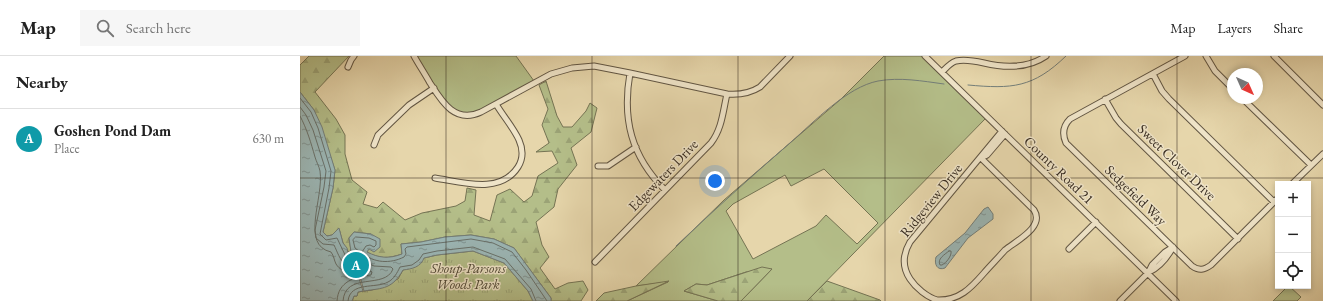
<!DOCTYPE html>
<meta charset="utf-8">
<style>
:root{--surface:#fff;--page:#f6f6f6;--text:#222;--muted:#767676;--line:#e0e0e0;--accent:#ea580c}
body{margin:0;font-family:"EB Garamond",serif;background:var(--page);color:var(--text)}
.controls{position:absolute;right:12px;bottom:12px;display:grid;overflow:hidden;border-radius:0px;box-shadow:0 2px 6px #0003}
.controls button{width:36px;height:36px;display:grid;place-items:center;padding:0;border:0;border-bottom:1px solid var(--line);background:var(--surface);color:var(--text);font:20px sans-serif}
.compass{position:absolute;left:927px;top:12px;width:36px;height:36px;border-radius:50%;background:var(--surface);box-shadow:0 2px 6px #0003;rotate:135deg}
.you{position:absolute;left:415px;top:125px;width:14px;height:14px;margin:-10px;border:3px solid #fff;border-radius:50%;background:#1a73e8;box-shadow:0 0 0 6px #1a73e833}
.badge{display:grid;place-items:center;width:26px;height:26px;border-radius:50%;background:var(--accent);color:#fff;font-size:13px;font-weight:700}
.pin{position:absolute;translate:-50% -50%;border:2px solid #fff;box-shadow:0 1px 4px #0006}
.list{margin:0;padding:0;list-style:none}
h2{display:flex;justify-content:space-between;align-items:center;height:52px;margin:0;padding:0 16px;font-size:17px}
h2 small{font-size:13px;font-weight:400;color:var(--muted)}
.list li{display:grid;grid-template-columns:26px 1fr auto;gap:12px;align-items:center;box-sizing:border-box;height:60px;padding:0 16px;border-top:1px solid var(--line)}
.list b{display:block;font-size:15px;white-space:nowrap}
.list p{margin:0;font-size:13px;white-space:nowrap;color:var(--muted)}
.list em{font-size:13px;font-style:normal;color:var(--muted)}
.icon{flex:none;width:22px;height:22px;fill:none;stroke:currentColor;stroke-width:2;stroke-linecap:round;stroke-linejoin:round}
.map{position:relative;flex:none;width:1023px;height:245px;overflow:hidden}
header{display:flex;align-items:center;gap:24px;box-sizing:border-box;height:56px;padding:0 20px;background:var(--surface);border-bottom:1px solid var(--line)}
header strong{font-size:19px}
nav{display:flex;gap:22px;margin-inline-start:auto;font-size:14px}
.search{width:280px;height:36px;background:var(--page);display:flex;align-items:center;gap:10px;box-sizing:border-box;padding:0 14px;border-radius:0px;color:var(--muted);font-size:15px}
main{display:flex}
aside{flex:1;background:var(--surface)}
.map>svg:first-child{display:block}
</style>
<header>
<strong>Map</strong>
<div class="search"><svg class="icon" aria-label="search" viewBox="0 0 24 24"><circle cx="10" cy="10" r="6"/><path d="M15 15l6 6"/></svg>Search here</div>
<nav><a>Map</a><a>Layers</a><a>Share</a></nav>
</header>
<main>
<aside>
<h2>Nearby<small></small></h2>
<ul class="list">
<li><span class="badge" style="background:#0f9aa8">A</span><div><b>Goshen Pond Dam</b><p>Place</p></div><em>630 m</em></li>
</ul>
</aside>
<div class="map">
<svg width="1023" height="245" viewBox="0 0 1023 245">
<defs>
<pattern id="forest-firs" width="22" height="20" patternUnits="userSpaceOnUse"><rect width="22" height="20" fill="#b4be89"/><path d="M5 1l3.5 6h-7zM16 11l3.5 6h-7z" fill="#9ba376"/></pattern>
<pattern id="park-tufts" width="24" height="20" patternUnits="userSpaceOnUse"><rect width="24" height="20" fill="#b4be89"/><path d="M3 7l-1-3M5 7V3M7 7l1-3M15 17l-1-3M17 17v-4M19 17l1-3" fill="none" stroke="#9ba376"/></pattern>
<pattern id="water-ripples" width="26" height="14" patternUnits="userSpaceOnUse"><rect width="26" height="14" fill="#9bb6b5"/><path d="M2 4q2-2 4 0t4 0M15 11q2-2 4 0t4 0" fill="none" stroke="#7f9493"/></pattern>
</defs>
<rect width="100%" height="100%" fill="#e6d6ab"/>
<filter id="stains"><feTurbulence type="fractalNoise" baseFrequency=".005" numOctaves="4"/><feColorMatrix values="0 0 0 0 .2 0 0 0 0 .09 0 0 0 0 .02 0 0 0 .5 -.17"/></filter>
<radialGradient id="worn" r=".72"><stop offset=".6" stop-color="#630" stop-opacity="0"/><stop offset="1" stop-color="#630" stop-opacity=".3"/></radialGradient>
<!-- green -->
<path fill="#b4be89" stroke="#757454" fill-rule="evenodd" d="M 116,0 L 216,0 L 234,25 L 178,55 C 171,57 164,58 157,55 C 140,46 126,16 116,0 Z
M 584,0 L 622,0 L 686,62 L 507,245 L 441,245 L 472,213 L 446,216 L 407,229 L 396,228 L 384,235 L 418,245 L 327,245 L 368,226 L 336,230 L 424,144 L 541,43 ZM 524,113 L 578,167 L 557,188 L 526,159 L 516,170 L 453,203 L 426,155 L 433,148 L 485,119 L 491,130 Z
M 988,230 L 989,230 L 1001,241 L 997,245 L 973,245 Z"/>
<!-- forest -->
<path fill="url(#forest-firs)" stroke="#757454" d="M 9,0 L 49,0 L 15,36 L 36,63 L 45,79 L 45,98 L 52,124 L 67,136 L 63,148 L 77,152 L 83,146 L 105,164 L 122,157 L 156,150 L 165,145 L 167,132 L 176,134 L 174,159 L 190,165 L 197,139 L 210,133 L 224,146 L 232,140 L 238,120 L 258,107 L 252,95 L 236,96 L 249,87 L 242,69 L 248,53 L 239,29 L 246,25 L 257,60 L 263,71 L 272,71 L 286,55 L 290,47 L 297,52 L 291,76 L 271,92 L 277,109 L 258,133 L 254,151 L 236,166 L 242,189 L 249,201 L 240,212 L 255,233 L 268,227 L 283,225 L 288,234 L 281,245 L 251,245 L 251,242 L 214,192 L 194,183 L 171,179 L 145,181 L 121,186 L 101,188 L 102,198 C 87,203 80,203 66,196 L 69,193 L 71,178 L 54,176 L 49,182 L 51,195 L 48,196 L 43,187 L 39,173 L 32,179 L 27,180 L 23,176 L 33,132 L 35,114 L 14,54 L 0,36 L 0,9 Z
M 462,211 L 472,213 L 441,245 L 418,245 L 384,235 L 396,228 L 407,229 Z
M 369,225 L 327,245 L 296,245 L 304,237 L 336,230 Z
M 527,225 L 580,244 L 581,245 L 507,245 Z"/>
<!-- park -->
<path fill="url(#park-tufts)" stroke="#757454" d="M 173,195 L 204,207 L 228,235 L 233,245 L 52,245 L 54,240 L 57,240 L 58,236 L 72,234 L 98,223 L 103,214 L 124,202 L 137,199 Z"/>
<!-- water -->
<path fill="url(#water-ripples)" stroke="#737e79" d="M 0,36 L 14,54 L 22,71 L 35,114 L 33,132 L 23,176 L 27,180 L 32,179 L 39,172 L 43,187 L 47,192 L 49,201 L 52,200 L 63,235 L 58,236 L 57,240 L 54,240 L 52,245 L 0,245 Z
M 688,151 L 693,158 L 693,163 L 668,182 L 645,212 C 637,215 634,208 636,201 L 665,177 L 684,153 Z
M 54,176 L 71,178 L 80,183 L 80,191 L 74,196 L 69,193 L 67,196 C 79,202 89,203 102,198 L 101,188 L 121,186 L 145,181 L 171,179 L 194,183 L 214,192 L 251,242 L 251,245 L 233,245 L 228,235 L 204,207 L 173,195 L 137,199 L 124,202 C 121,211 112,213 103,214 C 92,233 84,232 64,235 L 54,199 L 57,198 L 51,196 L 49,182 Z"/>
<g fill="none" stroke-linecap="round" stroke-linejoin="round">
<!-- shore -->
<path stroke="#68706a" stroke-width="1" d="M 0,42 L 11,56 L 18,72 L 31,115 L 29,132 L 20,178 L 26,184 L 37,182 L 47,203 C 55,207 57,201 62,197 C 74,207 90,208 104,201 L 106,198 L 105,193 L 107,191 L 171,183 L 193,187 L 212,196 L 226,214 L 247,245
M 0,51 L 6,59 L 13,74 L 26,115 L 24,131 L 15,174 L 16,182 L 23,188 L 34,189 C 37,195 40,205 46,209 L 55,209 L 63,205 L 74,210 L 91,211 L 93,213 C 85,234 45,215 43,245
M 0,60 C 7,73 11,87 15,101 C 16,105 19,110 20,115 C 24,142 0,189 31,196 C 34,200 34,204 36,208 C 43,219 54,215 64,212 L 72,216 L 71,219 C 55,221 38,225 37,245
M 56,181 L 69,182 L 76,185 L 76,189 L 74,191 L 70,189 L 66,190 L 62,196 L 60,196 L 55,192 L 53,184 Z
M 649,195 L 651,195 C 652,200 646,207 642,209 L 640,209 C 637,203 644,199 649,195 Z
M 48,245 C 50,225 76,233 88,226 C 94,223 97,217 100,211 L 112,209 L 119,204 L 123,198 L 137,195 L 173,191 L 205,203 L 231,233 L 236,245"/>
<!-- stream -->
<path stroke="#737e79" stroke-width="1" d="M 668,29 C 712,33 733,32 766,0
M 376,190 C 413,155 452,120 491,86 C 514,66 547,31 578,25 C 600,21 622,25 644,28"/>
<!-- minor casing -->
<g stroke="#625643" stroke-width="7">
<path id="minor" d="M 114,0 C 119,9 125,18 130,27 C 142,46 155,68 181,56 L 251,18 L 272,12 L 294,10 L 330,17 L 427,38 C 439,39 449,38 460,31 L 490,0
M 625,0 L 876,245
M 885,0 L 770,63 C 763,70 762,78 766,87 L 892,210 C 899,215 904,214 911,209 L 978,142
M 906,0 L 915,15 L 933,33
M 974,0 L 1023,49
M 48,11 L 51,4 L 54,0
M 642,16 C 646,12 650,7 656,5 C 665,3 675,5 684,7 C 705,12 727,13 746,0
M 330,17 C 322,63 331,100 365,134
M 853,18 L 862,35 L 869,43 L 974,146
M 942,42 L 1011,109
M 805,43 L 816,62 L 821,68 L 938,183
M 74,89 L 78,79 L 109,49 L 134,32
M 681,102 L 734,154 C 745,171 716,185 705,194 C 698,202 691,209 684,217 C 671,232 659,245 637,244 C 627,241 616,232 610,223 C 602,211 603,198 610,186 L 702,75
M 681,102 L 687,99 L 705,78
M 298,110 L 308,110 L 336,91
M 135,122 C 162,126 200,139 218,111 C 223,103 223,93 219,84 C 213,71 203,60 196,48
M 992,128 L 1023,98
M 769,193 L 796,166
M 295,206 L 411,87 C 422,73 423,55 427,38
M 849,216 C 860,211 867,202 873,191
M 820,245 L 848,217 L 852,209 L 865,196 L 873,191"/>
</g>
<!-- minor -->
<use href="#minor" stroke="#efe4c8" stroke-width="5"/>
</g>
<!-- grid -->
<path fill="none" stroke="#362b20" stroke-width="1" stroke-opacity="0.55" d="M 146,0 L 146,245M 292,0 L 292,245M 438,0 L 438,245M 585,0 L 585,245M 731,0 L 731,245M 877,0 L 877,245M 0,122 L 1023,122"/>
<g text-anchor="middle" stroke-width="3" stroke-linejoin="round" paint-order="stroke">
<!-- street labels -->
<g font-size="14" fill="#362b20" stroke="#efe4c8">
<text transform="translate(877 106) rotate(44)" y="5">Sweet Clover Drive</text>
<text transform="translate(759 114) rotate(44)" y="5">County Road 21</text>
<text transform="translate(363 119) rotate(-46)" y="5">Edgewaters Drive</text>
<text transform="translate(836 139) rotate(44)" y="5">Sedgefield Way</text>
<text transform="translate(631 144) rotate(-51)" y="5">Ridgeview Drive</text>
</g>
<!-- park labels -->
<g font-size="14" font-style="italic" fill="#4f4835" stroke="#efe4c8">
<text x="168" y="217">Shoup-Parsons<tspan x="168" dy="16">Woods Park</tspan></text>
</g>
</g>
<rect width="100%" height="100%" filter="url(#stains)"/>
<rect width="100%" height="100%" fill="url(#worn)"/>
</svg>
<div class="controls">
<button>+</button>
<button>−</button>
<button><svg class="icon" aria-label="locate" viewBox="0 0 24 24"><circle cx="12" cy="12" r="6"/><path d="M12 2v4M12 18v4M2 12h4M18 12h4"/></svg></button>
</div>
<svg class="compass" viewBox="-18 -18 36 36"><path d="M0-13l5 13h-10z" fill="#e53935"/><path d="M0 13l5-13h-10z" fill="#767676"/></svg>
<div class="you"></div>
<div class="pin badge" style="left:56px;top:209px;background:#0f9aa8">A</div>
</div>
</main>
